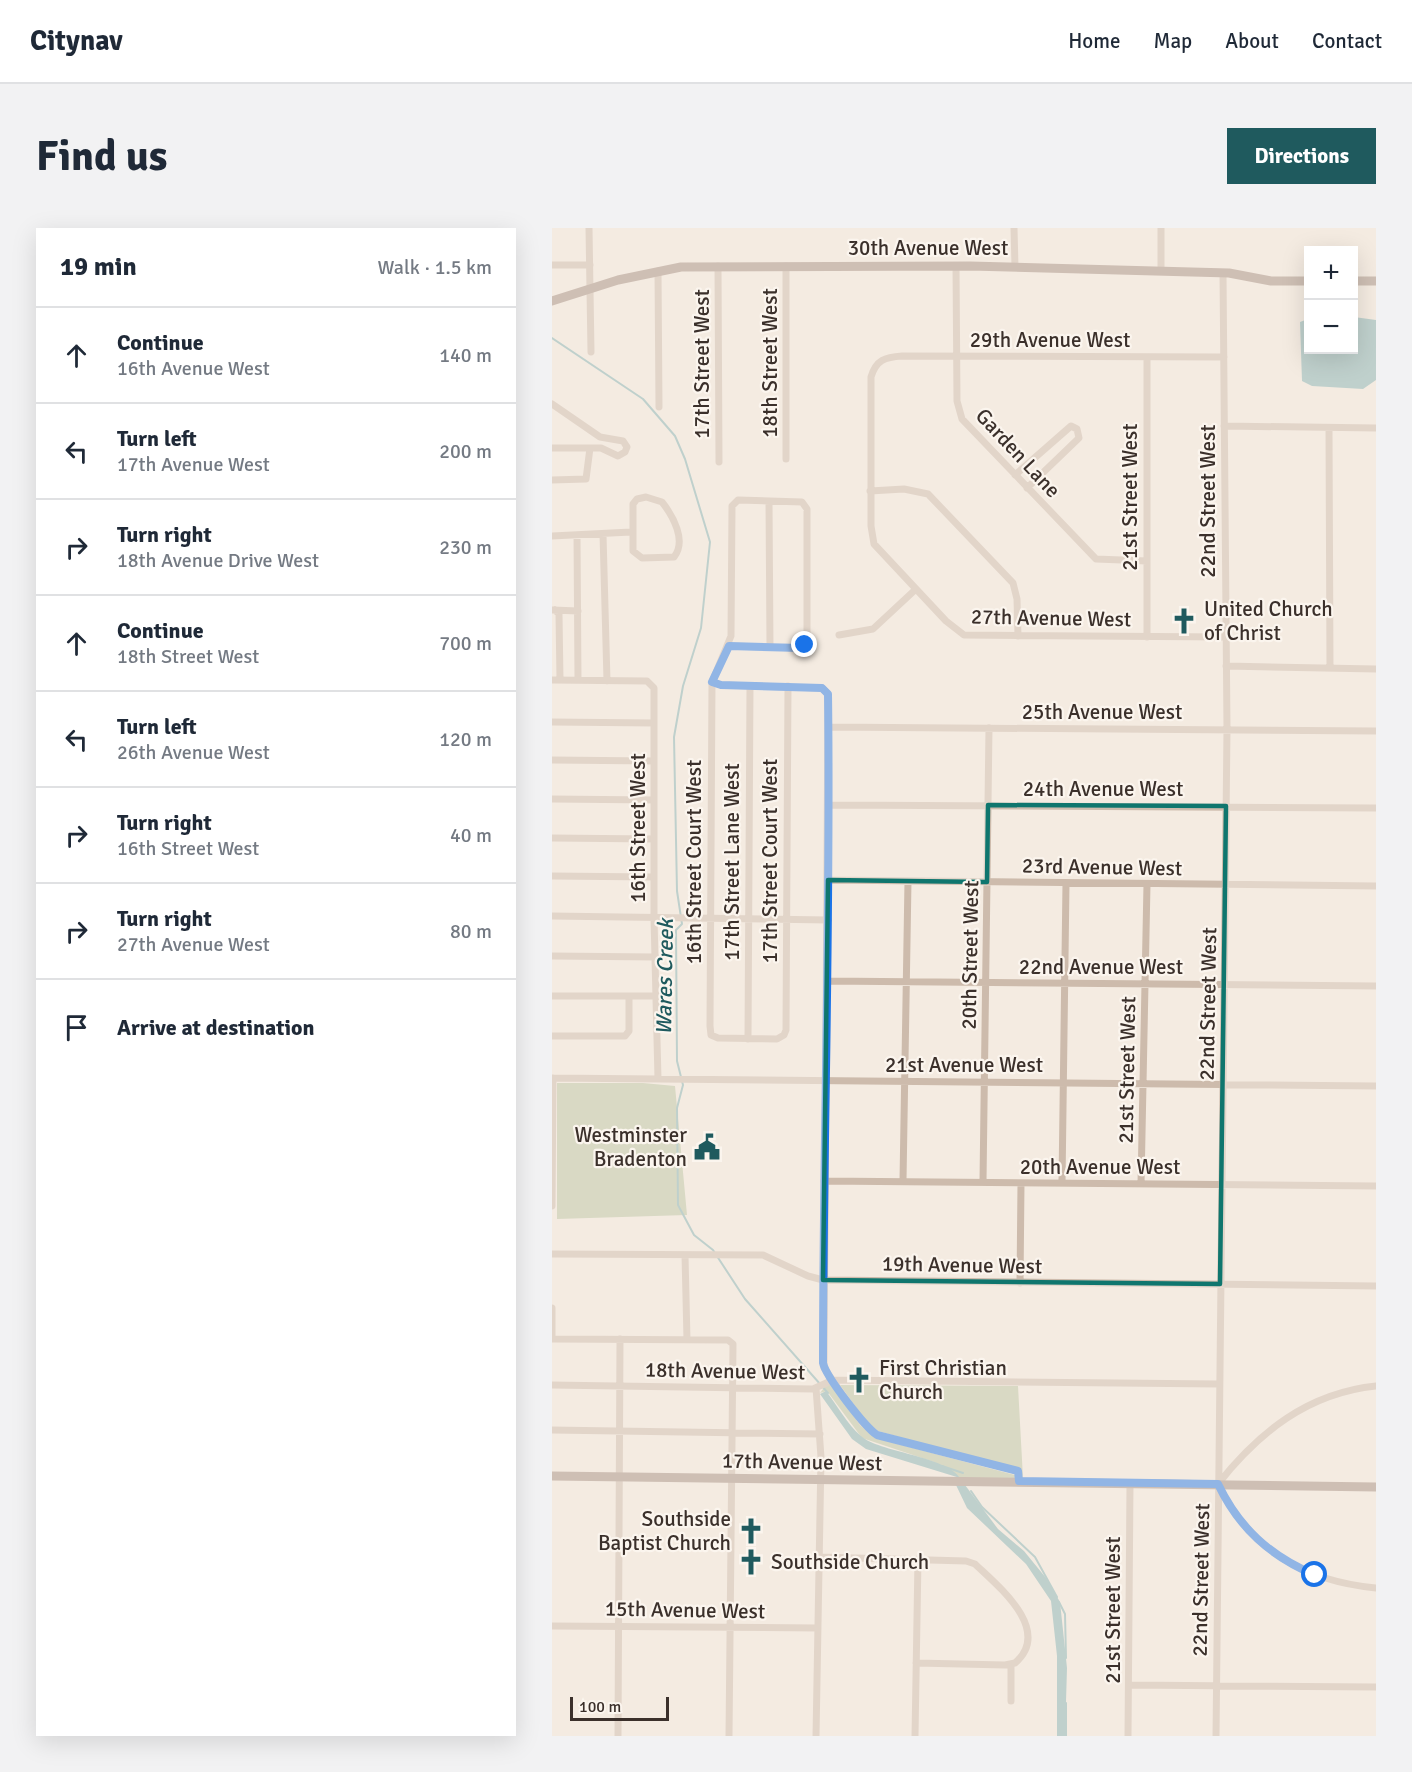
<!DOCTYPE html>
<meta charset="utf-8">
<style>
:root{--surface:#fff;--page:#f2f2f3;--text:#1f2937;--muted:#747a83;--line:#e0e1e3;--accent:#1f5a5e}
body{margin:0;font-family:Signika,sans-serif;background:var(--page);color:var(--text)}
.controls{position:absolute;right:18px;top:18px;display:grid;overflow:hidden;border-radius:0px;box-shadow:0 6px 24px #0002}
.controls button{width:54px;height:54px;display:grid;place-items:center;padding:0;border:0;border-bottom:2px solid var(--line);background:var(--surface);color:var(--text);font:30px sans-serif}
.scale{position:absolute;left:18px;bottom:15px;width:99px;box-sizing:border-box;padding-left:6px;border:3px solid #3b302b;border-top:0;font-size:16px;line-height:21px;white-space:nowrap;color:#3b302b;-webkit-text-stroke:4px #fbf5ee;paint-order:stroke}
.stop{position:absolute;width:18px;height:18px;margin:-14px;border:4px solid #1a73e8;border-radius:50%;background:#fff}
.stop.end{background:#1a73e8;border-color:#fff;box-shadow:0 2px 6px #0008}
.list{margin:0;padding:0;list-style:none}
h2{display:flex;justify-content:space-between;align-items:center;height:78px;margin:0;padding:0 24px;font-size:26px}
h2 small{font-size:20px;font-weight:400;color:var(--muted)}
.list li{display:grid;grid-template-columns:39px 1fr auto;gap:18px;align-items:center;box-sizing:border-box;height:96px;padding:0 24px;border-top:2px solid var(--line)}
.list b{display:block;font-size:22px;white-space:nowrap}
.list p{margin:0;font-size:20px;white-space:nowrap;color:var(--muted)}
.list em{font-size:20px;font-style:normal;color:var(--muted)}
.icon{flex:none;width:33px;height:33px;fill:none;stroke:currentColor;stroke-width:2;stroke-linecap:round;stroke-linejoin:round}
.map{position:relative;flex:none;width:824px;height:1508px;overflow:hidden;border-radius:0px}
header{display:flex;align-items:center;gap:36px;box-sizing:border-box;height:84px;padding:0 30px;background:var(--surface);border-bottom:2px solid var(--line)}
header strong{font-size:28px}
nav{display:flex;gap:33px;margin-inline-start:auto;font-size:21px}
.intro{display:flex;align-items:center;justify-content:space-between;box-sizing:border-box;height:144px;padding:0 36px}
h1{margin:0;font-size:42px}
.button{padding:15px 27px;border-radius:0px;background:var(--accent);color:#fff;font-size:21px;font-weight:700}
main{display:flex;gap:36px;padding:0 36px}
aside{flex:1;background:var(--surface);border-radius:0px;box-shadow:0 6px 24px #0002}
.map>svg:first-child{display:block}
</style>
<header>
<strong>Citynav</strong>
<nav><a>Home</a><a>Map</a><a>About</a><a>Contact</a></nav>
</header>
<div class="intro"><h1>Find us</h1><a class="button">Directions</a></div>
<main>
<aside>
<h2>19 min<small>Walk · 1.5 km</small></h2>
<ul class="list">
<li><svg class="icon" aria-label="ahead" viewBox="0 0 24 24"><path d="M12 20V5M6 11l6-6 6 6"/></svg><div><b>Continue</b><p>16th Avenue West</p></div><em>140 m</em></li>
<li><svg class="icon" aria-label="left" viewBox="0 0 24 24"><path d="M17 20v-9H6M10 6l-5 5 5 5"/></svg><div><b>Turn left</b><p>17th Avenue West</p></div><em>200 m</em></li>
<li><svg class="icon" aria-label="right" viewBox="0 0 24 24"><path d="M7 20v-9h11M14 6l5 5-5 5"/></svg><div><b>Turn right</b><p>18th Avenue Drive West</p></div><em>230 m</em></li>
<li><svg class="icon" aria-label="ahead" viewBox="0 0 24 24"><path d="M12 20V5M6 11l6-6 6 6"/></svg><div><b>Continue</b><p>18th Street West</p></div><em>700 m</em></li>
<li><svg class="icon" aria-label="left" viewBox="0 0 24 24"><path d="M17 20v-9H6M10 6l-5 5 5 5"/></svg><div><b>Turn left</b><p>26th Avenue West</p></div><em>120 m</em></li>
<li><svg class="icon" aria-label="right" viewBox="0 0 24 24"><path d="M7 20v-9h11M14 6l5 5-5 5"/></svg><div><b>Turn right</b><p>16th Street West</p></div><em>40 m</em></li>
<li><svg class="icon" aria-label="right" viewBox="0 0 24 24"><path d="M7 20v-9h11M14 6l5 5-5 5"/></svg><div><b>Turn right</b><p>27th Avenue West</p></div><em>80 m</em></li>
<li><svg class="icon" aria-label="arrive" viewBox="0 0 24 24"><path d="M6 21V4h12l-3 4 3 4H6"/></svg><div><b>Arrive at destination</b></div></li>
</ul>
</aside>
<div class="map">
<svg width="824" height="1508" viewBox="0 0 824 1508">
<rect width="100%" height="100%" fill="#f4ebe1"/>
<!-- green -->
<path fill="#b8c4a0" d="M 5,855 L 91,855 L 123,858 L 135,987 L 5,991 Z
M 274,1157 L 280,1157 L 308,1197 L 323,1210 L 463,1247 L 463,1250 L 408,1250 L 382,1234 L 310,1210 L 275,1163 L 268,1165 Z
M 288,1157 L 466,1158 L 471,1250 L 469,1243 L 326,1203 L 313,1192 Z"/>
<!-- water -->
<path fill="#7fb0b2" d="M 802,89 L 824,92 L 824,152 L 811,161 L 760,158 L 750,153 L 748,94 L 756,91 L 756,122 L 802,122 Z
M 274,1163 C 285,1177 295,1196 309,1208 C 326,1224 394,1228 408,1250 L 314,1221 L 300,1211 L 268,1166 Z
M 404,1257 L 413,1257 L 446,1301 L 472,1323 L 494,1350 L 508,1374 L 515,1440 L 513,1508 L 505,1508 L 505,1428 L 499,1373 L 474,1336 L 415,1280 Z"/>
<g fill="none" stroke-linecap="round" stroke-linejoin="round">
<!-- stream -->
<path stroke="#7fb0b2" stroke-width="2" d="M 0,110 L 91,171 L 123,208 L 133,231 L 158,314 L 149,400 L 131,458 L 122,509 L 125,663 L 130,696 L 124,702 L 125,833 L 131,857 L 125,880 L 126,977 L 142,1007 L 161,1022 L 193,1071 L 276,1165
M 390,1238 L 411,1245
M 419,1263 L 430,1279 L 483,1329 L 505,1369
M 507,1374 L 513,1386 L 514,1430
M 514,1508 L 514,1475"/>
<!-- street -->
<path stroke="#cdbbac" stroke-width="7" d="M 37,0 L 39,124
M 462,0 L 463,39
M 609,0 L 609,43
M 0,37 L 38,37
M 166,38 L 167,234
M 234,38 L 234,231
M 404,38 L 405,173 L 410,191 L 544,331 L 595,333
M 106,43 L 107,179
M 595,129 L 595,409
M 672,129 L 350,128 C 333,129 324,132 319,149 L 319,298 L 322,316 L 394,393 L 412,407 L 673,409
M 0,176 L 48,209 L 71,213 L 75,219 L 73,224 L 66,228 L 49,220 L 0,220
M 672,198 L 824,200
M 777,200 L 778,440
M 463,247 L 519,198 L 525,201 L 527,210 L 475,260
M 0,252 L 34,251 L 38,220
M 318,263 L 352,261 L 376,266 L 461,355 L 465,371 L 466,408
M 94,269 L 110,274 C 121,288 135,313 122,329 L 90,330 L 81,323 L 81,276 L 85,271 Z
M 217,273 L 218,419
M 51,306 L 55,453
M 25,307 L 26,452
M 0,308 L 79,304
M 1,382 L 26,383
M 3,382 L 7,386 L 8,452
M 287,407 L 321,401 L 364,361
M 177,418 L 249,420 L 255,415 L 255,281 L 250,274 L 186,272 L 180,278 L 179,408 L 160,454 L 158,798 L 159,807 L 166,810 L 225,811 L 232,807 L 234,802 L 236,458
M 674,438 L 824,441
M 0,452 L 95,453 L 102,460 L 102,690 L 106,851
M 160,454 L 169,457 L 270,460 L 276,466 L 272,1140 L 310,1194 L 325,1207 L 466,1243 L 467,1253
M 0,494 L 102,495
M 276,499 L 824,503
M 0,532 L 102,533
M 0,571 L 102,572
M 277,577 L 824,580
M 0,610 L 102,611
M 0,648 L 102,649
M 276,652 L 824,658
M 0,688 L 276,692
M 0,728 L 104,729
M 275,753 L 824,758
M 0,768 L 106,768
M 0,808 L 73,808 L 77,803 L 77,769
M 196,811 L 198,458
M 0,850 L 824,858
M 272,953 L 824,958
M 351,953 L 356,653
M 431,954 L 437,500
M 510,955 L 514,655
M 589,956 L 595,656
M 0,978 L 1,850
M 0,1026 L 211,1027 L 256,1048 L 271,1052 L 824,1058
M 133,1027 L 135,1112
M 468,1055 L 469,955
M 0,1080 L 0,1111
M 0,1111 L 176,1112 L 181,1116 L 177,1508
M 0,1157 L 261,1161 L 281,1152 L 667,1156
M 824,1158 C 756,1165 707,1204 666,1256 C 698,1322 752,1353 824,1360
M 264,1160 L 269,1229 L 264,1508
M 0,1202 L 268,1206
M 267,1329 L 414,1333 L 423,1336 C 446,1358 501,1402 463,1435 L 453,1437 L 364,1435
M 0,1398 L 266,1400
M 577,1457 L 824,1459
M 459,1473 L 459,1436
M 66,1508 L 68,1111
M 363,1508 L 366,1331
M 576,1508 L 578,1256
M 664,1508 L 675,501 L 671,45"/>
<!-- secondary -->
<path stroke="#a18a7d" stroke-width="9" d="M 802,53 L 824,53
M 0,73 L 66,52 L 129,39 L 418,38 L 677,45 L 719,53 L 756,53
M 0,1248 L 824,1259"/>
</g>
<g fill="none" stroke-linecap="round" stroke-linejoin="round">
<!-- route -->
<path stroke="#1a73e8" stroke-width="8" d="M 253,417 L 249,420 L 177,418 L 160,454 L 169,457 L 270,460 L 276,466 C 279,689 271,912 271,1135 C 274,1149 313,1199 325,1207 L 466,1243 L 467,1253 L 666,1256 C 687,1300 718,1328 763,1347"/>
</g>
<!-- marked area -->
<path d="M0 0H824V1508H0ZM 436,577 L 674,578 L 668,1056 L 271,1052 L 276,652 L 435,654 Z" fill="#f4ebe1" fill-opacity=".55" fill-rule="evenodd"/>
<path fill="none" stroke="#0f766e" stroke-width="4.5" stroke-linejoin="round" d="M 436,577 L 674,578 L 668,1056 L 271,1052 L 276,652 L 435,654 Z"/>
<!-- icons -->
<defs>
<g id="church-bare" transform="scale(2.07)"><path d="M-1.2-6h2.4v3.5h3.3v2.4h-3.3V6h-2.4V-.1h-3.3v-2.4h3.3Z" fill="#1f5a5e" stroke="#fbf5ee" stroke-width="2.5" paint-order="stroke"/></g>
<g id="civic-bare" transform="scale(2.07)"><path d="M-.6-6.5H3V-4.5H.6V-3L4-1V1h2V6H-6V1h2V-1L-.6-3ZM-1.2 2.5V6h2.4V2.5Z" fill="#1f5a5e" stroke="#fbf5ee" stroke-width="2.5" paint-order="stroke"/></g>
</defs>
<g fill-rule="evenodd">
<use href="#church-bare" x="632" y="393"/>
<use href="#civic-bare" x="155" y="919"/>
<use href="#church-bare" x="307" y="1152"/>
<use href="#church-bare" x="199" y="1303"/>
<use href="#church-bare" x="199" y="1334"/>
</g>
<g text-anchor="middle" stroke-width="4.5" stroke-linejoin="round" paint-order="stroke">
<!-- street labels -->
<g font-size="21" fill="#3b302b" stroke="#fbf5ee">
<text x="376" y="27">30th Avenue West</text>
<text x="498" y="119">29th Avenue West</text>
<text transform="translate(218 135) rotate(-90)" y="7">18th Street West</text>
<text transform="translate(150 136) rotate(-90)" y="7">17th Street West</text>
<text transform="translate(466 225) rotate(47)" y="7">Garden Lane</text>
<text transform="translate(578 269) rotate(-90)" y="7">21st Street West</text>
<text transform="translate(656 273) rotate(-90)" y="7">22nd Street West</text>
<text transform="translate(499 390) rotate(1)" y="7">27th Avenue West</text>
<text x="550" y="491">25th Avenue West</text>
<text x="551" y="568">24th Avenue West</text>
<text transform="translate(86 600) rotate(-90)" y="7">16th Street West</text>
<text transform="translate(218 633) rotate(-90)" y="7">17th Street Court West</text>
<text transform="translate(142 634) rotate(-90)" y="7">16th Street Court West</text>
<text transform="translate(180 634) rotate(-90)" y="7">17th Street Lane West</text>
<text transform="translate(550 639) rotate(1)" y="7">23rd Avenue West</text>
<text transform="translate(418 727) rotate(-89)" y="7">20th Street West</text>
<text x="549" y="746">22nd Avenue West</text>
<text transform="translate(656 776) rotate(-89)" y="7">22nd Street West</text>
<text x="412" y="844">21st Avenue West</text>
<text transform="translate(575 842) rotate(-89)" y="7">21st Street West</text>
<text x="548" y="946">20th Avenue West</text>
<text transform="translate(410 1037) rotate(1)" y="7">19th Avenue West</text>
<text transform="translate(173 1143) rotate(1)" y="7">18th Avenue West</text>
<text transform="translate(250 1234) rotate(1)" y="7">17th Avenue West</text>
<text transform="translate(649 1352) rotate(-89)" y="7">22nd Street West</text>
<text transform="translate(133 1382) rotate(1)" y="7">15th Avenue West</text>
<text transform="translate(561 1382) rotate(-90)" y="7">21st Street West</text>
</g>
<!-- poi labels -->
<g font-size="21" fill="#3b302b" stroke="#fbf5ee" text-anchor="start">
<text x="652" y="388">United Church<tspan x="652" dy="24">of Christ</tspan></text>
<text x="135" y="914" text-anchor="end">Westminster<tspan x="135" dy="24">Bradenton</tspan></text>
<text x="327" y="1147">First Christian<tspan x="327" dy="24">Church</tspan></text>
<text x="179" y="1298" text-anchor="end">Southside<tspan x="179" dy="24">Baptist Church</tspan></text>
<text x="219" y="1341">Southside Church</text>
</g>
<!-- water labels -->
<g font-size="22" font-style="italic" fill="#1f5a5e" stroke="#fbf5ee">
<text transform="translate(112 749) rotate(-89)" y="8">Wares Creek</text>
</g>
</g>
</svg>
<div class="controls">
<button>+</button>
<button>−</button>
</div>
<div class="scale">100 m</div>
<div class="stop" style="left:763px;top:1347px"></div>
<div class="stop end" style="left:253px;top:417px"></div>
</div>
</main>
